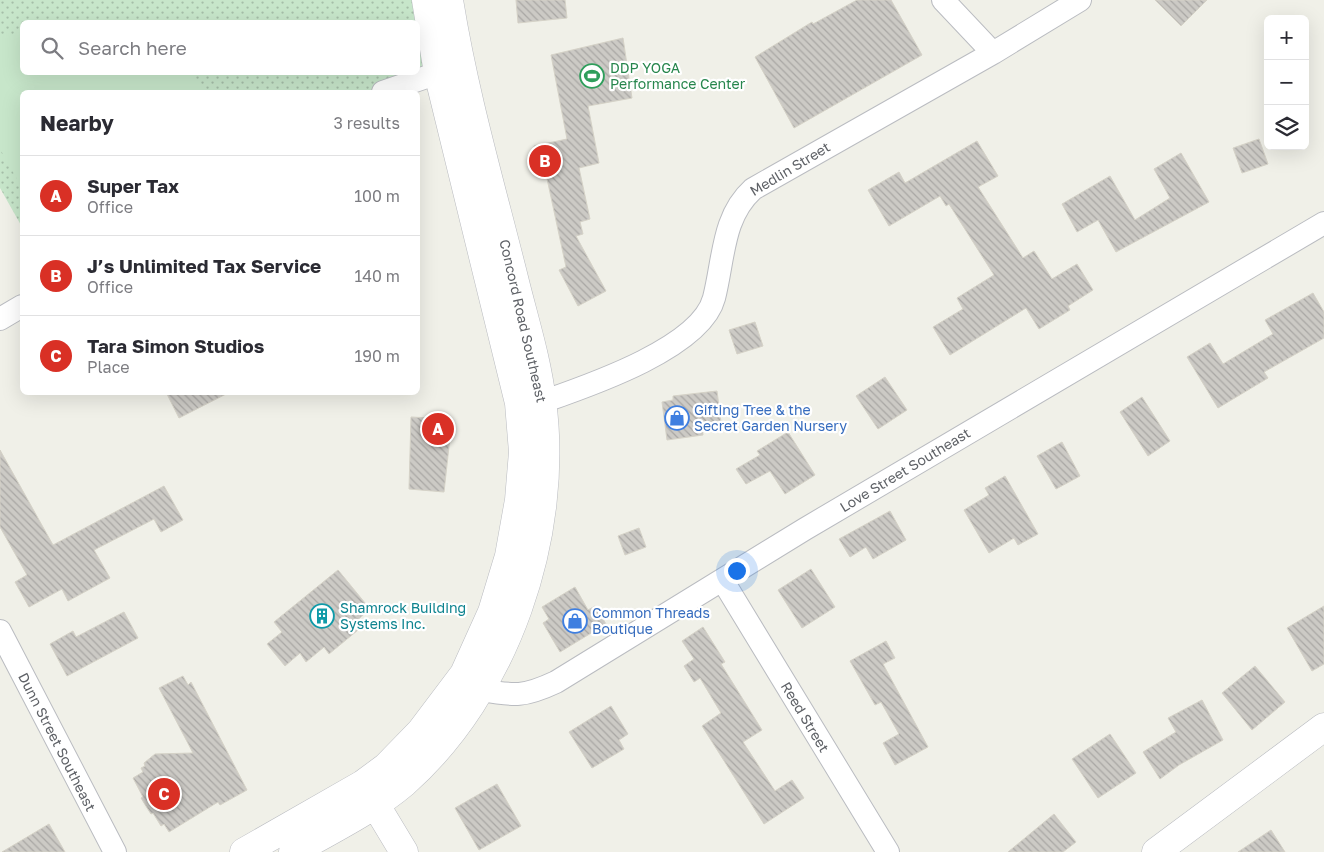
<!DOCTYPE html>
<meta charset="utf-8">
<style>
:root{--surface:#fff;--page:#f7f7f7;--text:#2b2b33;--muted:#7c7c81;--line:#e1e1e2;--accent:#d93025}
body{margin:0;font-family:"Golos Text",sans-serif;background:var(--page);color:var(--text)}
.controls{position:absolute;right:15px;top:15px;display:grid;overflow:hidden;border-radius:8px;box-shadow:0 5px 20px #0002}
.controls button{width:45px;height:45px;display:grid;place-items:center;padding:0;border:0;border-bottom:1px solid var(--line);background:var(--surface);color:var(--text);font:25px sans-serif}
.you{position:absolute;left:736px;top:570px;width:18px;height:18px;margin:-12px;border:4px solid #fff;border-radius:50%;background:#1a73e8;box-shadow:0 0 0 8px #1a73e833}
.badge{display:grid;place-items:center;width:32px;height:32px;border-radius:50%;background:var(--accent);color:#fff;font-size:16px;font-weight:700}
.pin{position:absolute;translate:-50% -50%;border:2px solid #fff;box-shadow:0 1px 5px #0006}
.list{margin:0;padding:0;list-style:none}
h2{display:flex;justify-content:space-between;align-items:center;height:65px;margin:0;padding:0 20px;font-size:21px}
h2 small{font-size:16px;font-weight:400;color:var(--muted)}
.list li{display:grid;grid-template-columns:32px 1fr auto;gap:15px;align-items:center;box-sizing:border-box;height:80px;padding:0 20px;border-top:1px solid var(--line)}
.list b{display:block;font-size:19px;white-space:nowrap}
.list p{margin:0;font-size:16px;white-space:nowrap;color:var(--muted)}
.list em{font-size:16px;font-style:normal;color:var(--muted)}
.icon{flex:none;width:28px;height:28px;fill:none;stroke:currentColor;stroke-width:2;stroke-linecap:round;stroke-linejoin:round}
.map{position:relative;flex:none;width:1324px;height:852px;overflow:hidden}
.search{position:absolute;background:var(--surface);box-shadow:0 5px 20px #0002;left:20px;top:20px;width:400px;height:55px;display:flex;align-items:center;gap:12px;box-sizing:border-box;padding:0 18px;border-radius:8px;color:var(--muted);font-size:19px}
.panel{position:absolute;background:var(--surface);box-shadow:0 5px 20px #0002;left:20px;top:90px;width:400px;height:305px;border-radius:8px}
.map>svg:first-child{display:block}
</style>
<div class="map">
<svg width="1324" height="852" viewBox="0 0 1324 852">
<defs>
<pattern id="park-dots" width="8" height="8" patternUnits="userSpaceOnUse" patternTransform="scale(1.25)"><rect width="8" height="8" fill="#c7e6ca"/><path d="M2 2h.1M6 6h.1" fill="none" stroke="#a5bea8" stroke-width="1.8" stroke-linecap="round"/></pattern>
<pattern id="building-back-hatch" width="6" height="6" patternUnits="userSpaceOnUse" patternTransform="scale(1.25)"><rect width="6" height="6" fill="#cccac5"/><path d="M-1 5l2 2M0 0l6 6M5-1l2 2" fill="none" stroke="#a9a7a4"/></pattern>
</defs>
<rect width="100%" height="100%" fill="#f0f0e8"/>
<!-- park -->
<path fill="url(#park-dots)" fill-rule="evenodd" d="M 0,0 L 443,0 L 450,70 L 383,92 L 22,92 L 22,227 L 0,188 ZM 22,22 L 418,22 L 418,72 L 22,72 Z"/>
<!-- pitch -->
<path fill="#c7e6ca" d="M 22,31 L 22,72 L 188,73 L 207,92 L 22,92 L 22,188 L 0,149 L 0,38 Z"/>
<!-- building -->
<path fill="url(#building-back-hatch)" stroke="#d5d2c7" d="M 516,0 L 565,0 L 567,18 L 518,23 Z
M 857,0 L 891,0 L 922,55 L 794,128 L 755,57 L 812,22 L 813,24 Z
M 1155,0 L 1207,0 L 1181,26 Z
M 623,38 L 632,98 L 588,106 L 599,163 L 579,168 L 590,219 L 580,222 L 583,234 L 576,236 L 606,291 L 578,306 L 559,270 L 566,267 L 546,174 L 540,176 L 534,146 L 567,139 L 551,55 Z
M 1259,139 L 1268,164 L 1242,173 L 1233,148 Z
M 977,141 L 998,176 L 978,187 L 1023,258 L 1034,251 L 1052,279 L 1077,264 L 1093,290 L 1068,306 L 1070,310 L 1039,329 L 1026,308 L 950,355 L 933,327 L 963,309 L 957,298 L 994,275 L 949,204 L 946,206 L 940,196 L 889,226 L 868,190 L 899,172 L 905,183 Z
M 1181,153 L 1209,202 L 1116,252 L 1098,220 L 1077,232 L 1062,204 L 1110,176 L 1135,220 L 1170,198 L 1154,169 Z
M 1313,293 L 1324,312 L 1324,338 L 1264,372 L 1268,378 L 1218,408 L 1187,357 L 1210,343 L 1223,364 L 1273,334 L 1265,320 Z
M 755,322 L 763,346 L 737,354 L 729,330 Z
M 885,377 L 907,410 L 878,429 L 856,396 Z
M 717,391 L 721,422 L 702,424 L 703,435 L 667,440 L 662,402 L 673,400 L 673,396 Z
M 166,392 L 230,392 L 179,418 Z
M 1142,397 L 1170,441 L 1148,456 L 1120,412 Z
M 411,417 L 452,419 L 444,492 L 409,489 Z
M 788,432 L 815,475 L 785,494 L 770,471 L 746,484 L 736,469 L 760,455 L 757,451 Z
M 1062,442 L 1080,476 L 1056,489 L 1037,456 Z
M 0,450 L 53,545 L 164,486 L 183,520 L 161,532 L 154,519 L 94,550 L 110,578 L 68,601 L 62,589 L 29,607 L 15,582 L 27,575 L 0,527 Z
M 1005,476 L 1038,534 L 1018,545 L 1014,538 L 989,553 L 964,510 L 989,495 L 985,488 Z
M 890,511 L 906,540 L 873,559 L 866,547 L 850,557 L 839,539 Z
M 639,528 L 646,547 L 625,555 L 618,536 Z
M 811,569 L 835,607 L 802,628 L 778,590 Z
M 338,570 L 370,609 L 353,624 L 358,630 L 329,654 L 324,647 L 306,662 L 300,653 L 285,666 L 267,644 L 282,632 L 274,622 Z
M 575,587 L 588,610 L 595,606 L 606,624 L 560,652 L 543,623 L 549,619 L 542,607 Z
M 1324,606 L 1324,664 L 1312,671 L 1287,628 Z
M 124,612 L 138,638 L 67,676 L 50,644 L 73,631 L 76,637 Z
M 703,627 L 725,662 L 721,664 L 762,730 L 743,742 L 775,791 L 792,780 L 804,798 L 764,824 L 702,726 L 721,713 L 700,678 L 694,682 L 684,666 L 694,659 L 682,641 Z
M 886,641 L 895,658 L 883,664 L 928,747 L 895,765 L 883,743 L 899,734 L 881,702 L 875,705 L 850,661 Z
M 1255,666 L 1285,702 L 1252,730 L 1222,693 Z
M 183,676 L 188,685 L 191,682 L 247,790 L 220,805 L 218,802 L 169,832 L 164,824 L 161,826 L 153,813 L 151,814 L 141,798 L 143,797 L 133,778 L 143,772 L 141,768 L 145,766 L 144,763 L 155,754 L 193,753 L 159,688 Z
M 1202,700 L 1223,740 L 1179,765 L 1160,779 L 1143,752 L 1176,732 L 1168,718 Z
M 611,706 L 628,734 L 619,740 L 624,749 L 592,768 L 569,732 Z
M 1110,734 L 1136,773 L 1098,798 L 1072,759 Z
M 497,784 L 521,826 L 479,850 L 455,808 Z
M 1054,814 L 1076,842 L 1063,852 L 1008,852 Z
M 49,824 L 65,852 L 2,852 Z
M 1271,830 L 1285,852 L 1238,852 Z"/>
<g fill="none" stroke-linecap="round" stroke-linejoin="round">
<!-- street casing -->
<g stroke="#babcc1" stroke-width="24">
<path id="street" d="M 943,0 L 993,53
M 383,92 L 438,73
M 0,319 L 22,306
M 542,402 C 588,386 701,348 714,298 C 724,259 722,217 753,189 L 993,53 L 1080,0
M 723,581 L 888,852
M 0,631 L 115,852
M 481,690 C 515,696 524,697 556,682 L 805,529 L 1324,223"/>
</g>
<!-- secondary casing -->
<g stroke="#b9bbc0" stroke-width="29">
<path id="secondary" d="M 366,789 L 404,852
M 244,852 L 363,784 L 386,767 L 421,731 L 464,674 L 492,612 L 509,556 L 519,500 L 523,452 L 519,403 L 438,73 L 426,0
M 293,852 C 330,830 371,811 404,783 C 506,693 560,535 542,401 C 537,359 524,319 514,278 C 491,186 464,94 449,0
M 1156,852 L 1324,727"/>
</g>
<!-- street -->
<use href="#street" stroke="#fff" stroke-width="22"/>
<!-- secondary -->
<use href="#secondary" stroke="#fff" stroke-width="28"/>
</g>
<!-- icons -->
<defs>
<g id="stadium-ring" transform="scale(1.25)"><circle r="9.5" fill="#fff" stroke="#2e9e5b" stroke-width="1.5"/><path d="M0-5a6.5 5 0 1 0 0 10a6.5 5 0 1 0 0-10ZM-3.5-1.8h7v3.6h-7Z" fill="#2e9e5b"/></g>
<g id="shop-ring" transform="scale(1.25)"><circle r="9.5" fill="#fff" stroke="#3f7fe0" stroke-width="1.5"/><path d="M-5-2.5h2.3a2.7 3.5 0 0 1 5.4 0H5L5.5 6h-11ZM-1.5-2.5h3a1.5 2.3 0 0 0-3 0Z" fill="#3f7fe0"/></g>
<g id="building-ring" transform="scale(1.25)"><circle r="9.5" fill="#fff" stroke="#0f9aa8" stroke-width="1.5"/><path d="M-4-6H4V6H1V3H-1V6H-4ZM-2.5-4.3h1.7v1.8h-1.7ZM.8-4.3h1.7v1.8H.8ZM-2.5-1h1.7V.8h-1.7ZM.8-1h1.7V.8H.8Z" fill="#0f9aa8"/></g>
</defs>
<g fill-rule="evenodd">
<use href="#stadium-ring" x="592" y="76"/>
<use href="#shop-ring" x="677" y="418"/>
<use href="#building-ring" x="322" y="616"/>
<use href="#shop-ring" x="575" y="621"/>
</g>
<g text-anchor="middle" stroke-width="4.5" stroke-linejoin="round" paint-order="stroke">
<!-- leisure labels -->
<g font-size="14" fill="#27864d" stroke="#fff" text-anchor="start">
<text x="610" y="73">DDP YOGA<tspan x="610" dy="16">Performance Center</tspan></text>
</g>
<!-- street labels -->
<g font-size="14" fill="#5f6267" stroke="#fff">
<text transform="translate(790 169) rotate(-31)" y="5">Medlin Street</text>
<text transform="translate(523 321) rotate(77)" y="5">Concord Road Southeast</text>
<text transform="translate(905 470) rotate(-31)" y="5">Love Street Southeast</text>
<text transform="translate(805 717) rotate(59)" y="5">Reed Street</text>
<text transform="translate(57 742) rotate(63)" y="5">Dunn Street Southeast</text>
</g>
<!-- shop labels -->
<g font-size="14" fill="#366cbe" stroke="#fff" text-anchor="start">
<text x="694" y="415">Gifting Tree &amp; the<tspan x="694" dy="16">Secret Garden Nursery</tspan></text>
<text x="592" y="618">Common Threads<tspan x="592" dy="16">Boutique</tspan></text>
</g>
<!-- culture labels -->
<g font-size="14" fill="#0d838f" stroke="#fff" text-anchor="start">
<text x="340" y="613">Shamrock Building<tspan x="340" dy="16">Systems Inc.</tspan></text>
</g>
</g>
</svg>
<div class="controls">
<button>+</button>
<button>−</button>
<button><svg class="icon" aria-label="layers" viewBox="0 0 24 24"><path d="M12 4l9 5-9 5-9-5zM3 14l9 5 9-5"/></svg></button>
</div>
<div class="you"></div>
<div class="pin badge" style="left:438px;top:429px">A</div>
<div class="pin badge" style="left:545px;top:161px">B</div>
<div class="pin badge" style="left:164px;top:794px">C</div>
<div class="search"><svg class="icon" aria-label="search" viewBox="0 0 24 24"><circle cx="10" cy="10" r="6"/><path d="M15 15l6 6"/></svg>Search here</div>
<section class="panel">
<h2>Nearby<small>3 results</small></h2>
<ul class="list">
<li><span class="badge">A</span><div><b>Super Tax</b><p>Office</p></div><em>100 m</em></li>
<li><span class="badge">B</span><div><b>J’s Unlimited Tax Service</b><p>Office</p></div><em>140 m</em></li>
<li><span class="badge">C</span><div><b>Tara Simon Studios</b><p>Place</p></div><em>190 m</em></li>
</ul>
</section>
</div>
